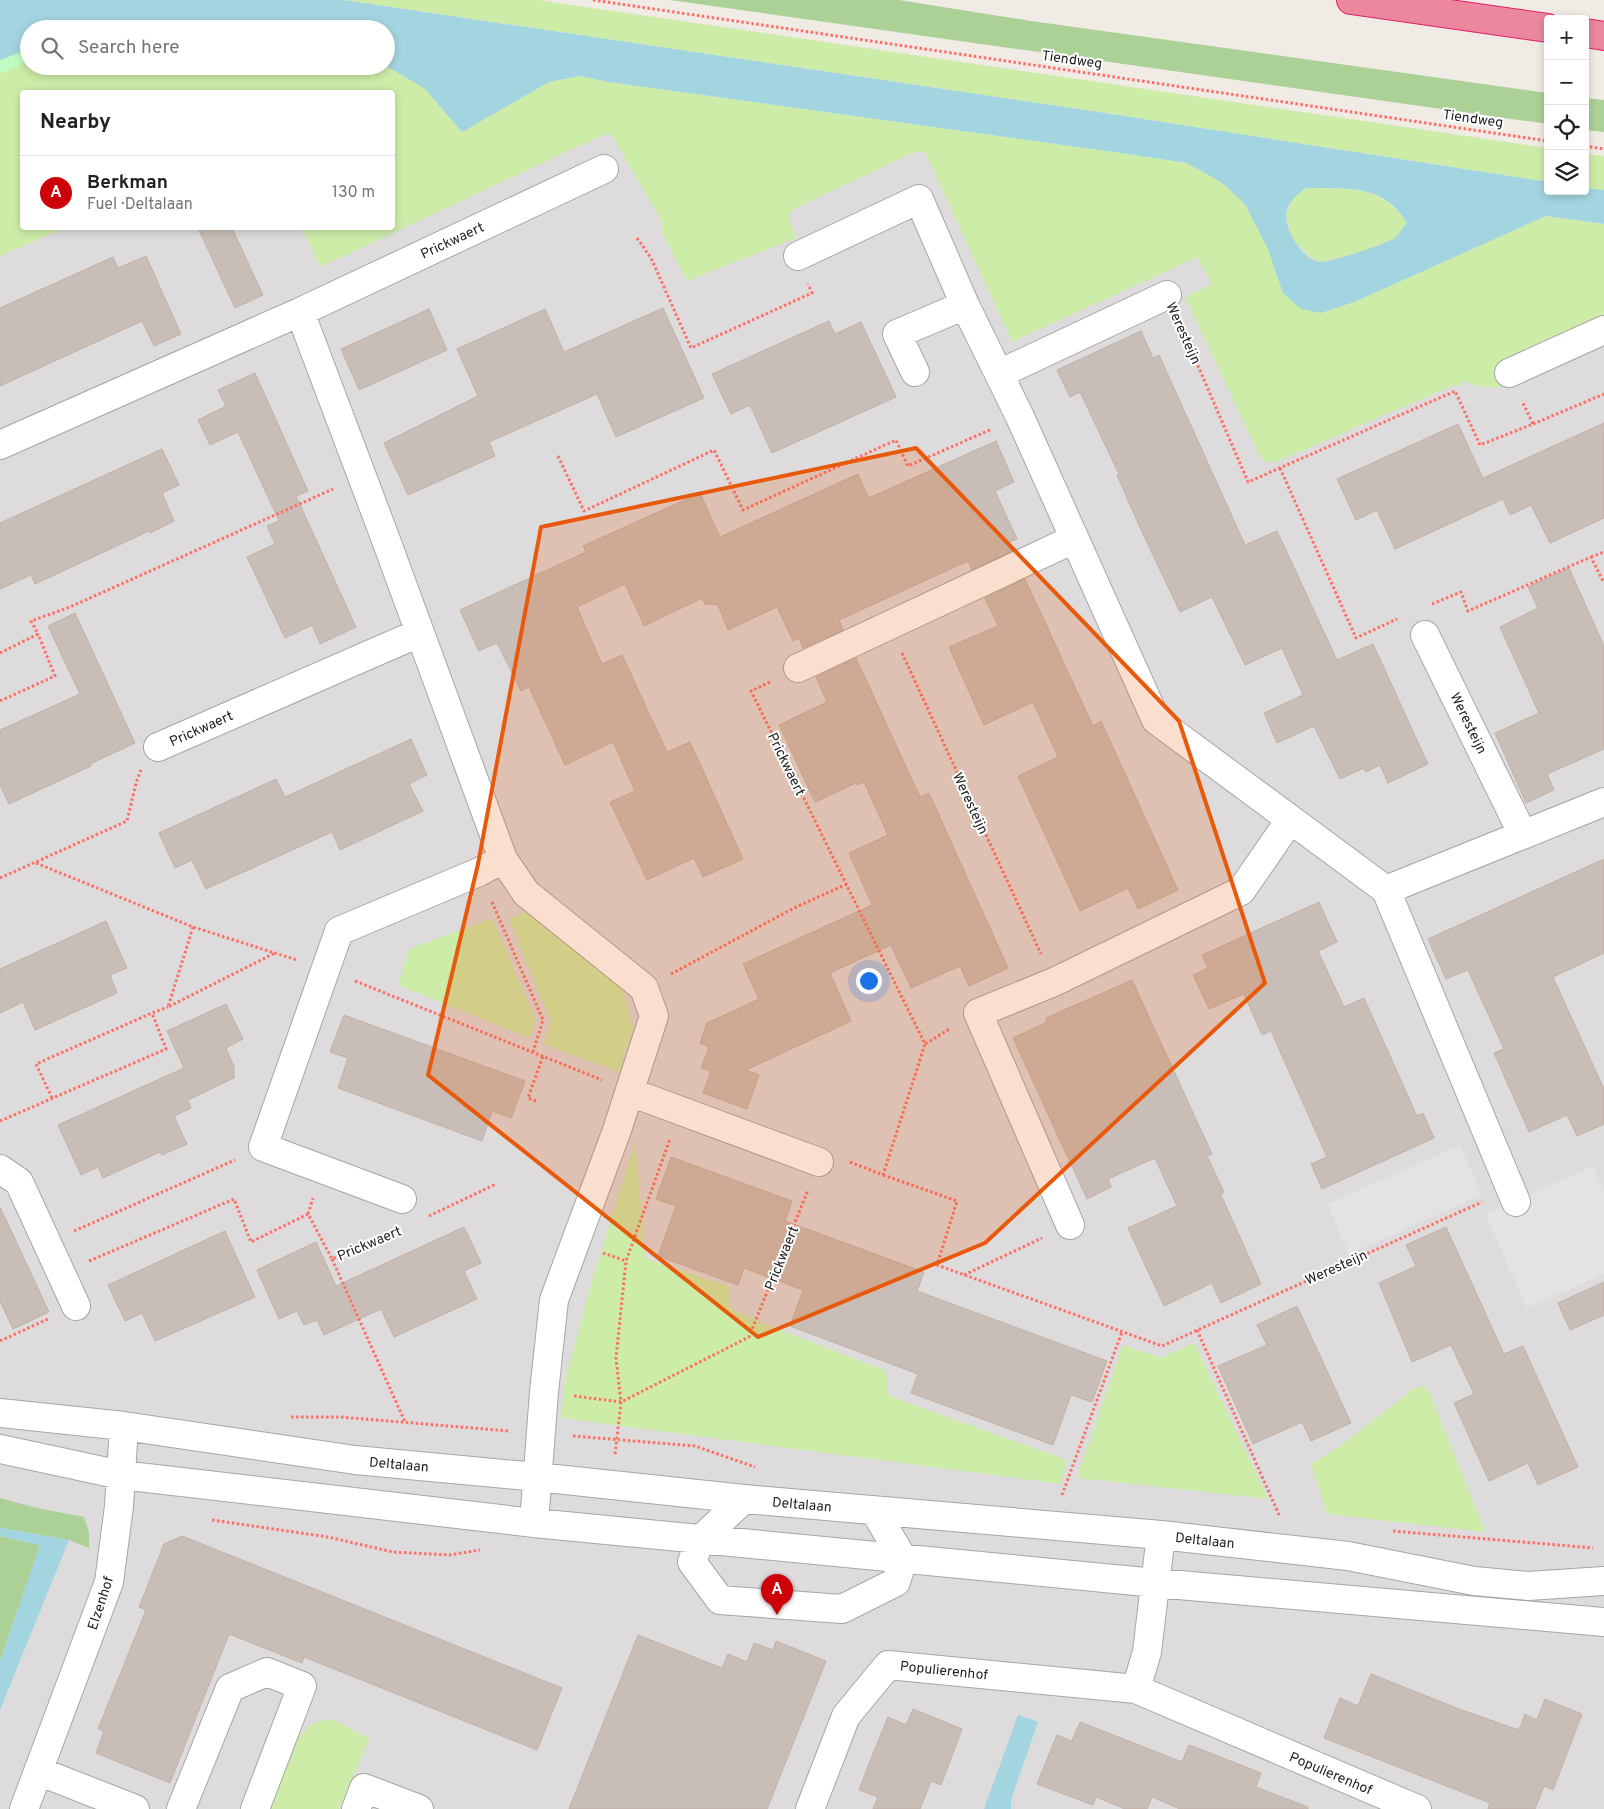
<!DOCTYPE html>
<meta charset="utf-8">
<style>
:root{--surface:#fff;--page:#f6f6f6;--text:#222;--muted:#767676;--line:#e0e0e0;--accent:#cd0009}
body{margin:0;font-family:Overpass,sans-serif;background:var(--page);color:var(--text)}
.controls{position:absolute;right:15px;top:15px;display:grid;overflow:hidden;border-radius:5px;box-shadow:0 2px 8px #0003}
.controls button{width:45px;height:45px;display:grid;place-items:center;padding:0;border:0;border-bottom:1px solid var(--line);background:var(--surface);color:var(--text);font:25px sans-serif}
.you{position:absolute;left:868px;top:980px;width:18px;height:18px;margin:-12px;border:4px solid #fff;border-radius:50%;background:#1a73e8;box-shadow:0 0 0 8px #1a73e833}
.badge{display:grid;place-items:center;width:32px;height:32px;border-radius:50%;background:var(--accent);color:#fff;font-size:16px;font-weight:700}
.pin{position:absolute;translate:-50% -41px;filter:drop-shadow(0 1px 2px #0008)}
.pin::after{content:'';position:absolute;top:26px;width:18px;height:15px;background:inherit;clip-path:polygon(0 0,100% 0,50% 100%)}
.list{margin:0;padding:0;list-style:none}
h2{display:flex;justify-content:space-between;align-items:center;height:65px;margin:0;padding:0 20px;font-size:21px}
h2 small{font-size:16px;font-weight:400;color:var(--muted)}
.list li{display:grid;grid-template-columns:32px 1fr auto;gap:15px;align-items:center;box-sizing:border-box;height:75px;padding:0 20px;border-top:1px solid var(--line)}
.list b{display:block;font-size:19px;white-space:nowrap}
.list p{margin:0;font-size:16px;white-space:nowrap;color:var(--muted)}
.list em{font-size:16px;font-style:normal;color:var(--muted)}
.icon{flex:none;width:28px;height:28px;fill:none;stroke:currentColor;stroke-width:2;stroke-linecap:round;stroke-linejoin:round}
.map{position:relative;flex:none;width:1604px;height:1809px;overflow:hidden}
.search{position:absolute;background:var(--surface);box-shadow:0 2px 8px #0003;left:20px;top:20px;width:375px;height:55px;display:flex;align-items:center;gap:12px;box-sizing:border-box;padding:0 18px;border-radius:28px;color:var(--muted);font-size:19px}
.panel{position:absolute;background:var(--surface);box-shadow:0 2px 8px #0003;left:20px;top:90px;width:375px;height:140px;border-radius:5px}
.map>svg:first-child{display:block}
</style>
<div class="map">
<svg width="1604" height="1809" viewBox="0 0 1604 1809">
<rect width="100%" height="100%" fill="#f0ebe4"/>
<!-- residential -->
<path fill="#dddbdc" fill-rule="evenodd" d="M 0,43 L 29,66 L 386,66 L 386,64 L 1604,243 L 1604,1809 L 0,1809 ZM 22,92 L 392,92 L 392,228 L 22,228 Z"/>
<!-- grass -->
<path fill="#cdeca8" d="M 344,0 L 538,0 L 1548,148 L 1548,182 L 1099,112 Z
M 29,49 L 29,66 L 386,66 L 424,88 L 462,132 L 549,82 L 580,76 L 608,82 L 1128,154 L 1186,163 L 1221,182 L 1245,204 L 1268,249 L 1283,293 L 1354,302 L 1546,216 L 1604,224 L 1604,319 L 1507,386 C 1490,389 1478,387 1462,381 L 1461,385 L 1449,387 L 1276,462 L 1266,462 L 1259,455 L 1185,297 L 1212,284 L 1197,257 L 1012,342 L 925,152 L 915,152 L 793,209 L 788,215 L 796,238 L 687,281 L 662,233 L 661,220 L 610,133 L 592,140 L 320,267 L 302,228 L 392,228 L 392,92 L 22,92 L 22,228 L 65,228 L 0,256 L 0,60 Z
M 1585,154 L 1604,156 L 1604,190 L 1585,188 Z
M 1306,188 C 1347,189 1381,183 1407,223 L 1395,238 L 1361,252 L 1321,262 L 1310,257 L 1292,239 L 1286,214 L 1294,196 Z
M 532,910 L 622,988 L 633,1027 L 619,1072 L 543,1044 L 551,1022 L 509,919 Z
M 492,918 L 536,1021 L 529,1038 L 398,985 L 409,949 Z
M 635,1142 L 643,1228 L 645,1258 L 730,1287 L 729,1305 L 732,1309 L 760,1322 L 886,1371 L 889,1396 L 1067,1460 L 1061,1484 L 561,1418 L 564,1384 L 589,1291 Z
M 1194,1343 L 1268,1499 L 1077,1478 L 1123,1345 L 1161,1358 Z
M 1425,1386 L 1428,1390 L 1485,1532 L 1327,1514 L 1311,1464 L 1340,1446 L 1413,1389 Z
M 332,1719 L 369,1739 L 339,1809 L 266,1809 L 292,1744 L 313,1723 Z"/>
<!-- forest -->
<path fill="#abd197" d="M 670,0 L 899,0 L 1031,21 L 1548,93 L 1548,124 Z
M 1585,98 L 1604,100 L 1604,132 L 1585,130 Z
M 0,1498 L 37,1508 L 84,1517 L 89,1532 L 89,1548 L 69,1540 L 0,1528 Z
M 0,1536 L 40,1545 L 0,1662 Z"/>
<!-- park -->
<path fill="#bffcc1" d="M 0,0 L 29,29 L 29,61 L 0,74 Z"/>
<!-- parking -->
<path fill="#e3e3e3" d="M 1460,1145 L 1482,1195 L 1349,1254 L 1327,1204 Z
M 1593,1166 L 1604,1190 L 1604,1274 L 1527,1308 L 1485,1214 Z"/>
<!-- water -->
<path fill="#a3d5e0" fill-rule="evenodd" d="M 0,0 L 344,0 L 1099,112 L 1548,182 L 1548,191 L 1585,191 L 1585,188 L 1604,190 L 1604,224 L 1546,216 L 1354,302 L 1321,313 L 1301,309 L 1283,293 L 1268,249 L 1245,204 L 1221,182 L 1186,163 L 1128,154 L 608,82 L 580,76 L 549,82 L 462,132 L 424,88 L 386,66 L 386,29 L 212,27 L 29,29 L 29,49 L 0,60 ZM 1306,188 C 1346,189 1383,183 1407,223 C 1403,227 1399,234 1395,238 C 1386,244 1332,262 1321,262 C 1303,261 1286,232 1286,215 C 1286,204 1297,194 1306,188 Z
M 0,1528 L 69,1540 L 0,1710 L 0,1662 L 40,1545 L 0,1536 Z
M 1018,1715 L 1038,1722 L 1011,1800 L 1011,1809 L 984,1809 Z"/>
<!-- building -->
<path fill="#c8beb7" stroke="#c2b1a6" d="M 198,228 L 232,228 L 263,295 L 235,308 Z
M 146,256 L 181,334 L 154,346 L 142,321 L 0,386 L 0,308 L 113,257 L 118,268 Z
M 663,308 L 704,398 L 616,437 L 597,394 L 489,442 L 495,456 L 408,495 L 384,443 L 478,396 L 457,349 L 545,309 L 564,352 Z
M 429,309 L 447,350 L 359,390 L 341,349 Z
M 829,321 L 835,334 L 861,322 L 896,397 L 772,453 L 750,405 L 731,414 L 712,374 Z
M 1141,331 L 1153,358 L 1159,355 L 1245,545 L 1277,531 L 1337,660 L 1373,644 L 1428,764 L 1388,783 L 1380,765 L 1366,772 L 1364,768 L 1340,779 L 1314,726 L 1277,743 L 1264,713 L 1303,695 L 1282,648 L 1245,665 L 1212,597 L 1180,612 L 1142,532 L 1117,475 L 1119,474 L 1080,392 L 1070,397 L 1057,370 Z
M 255,373 L 308,491 L 296,496 L 356,627 L 320,644 L 312,625 L 285,638 L 247,557 L 275,544 L 267,526 L 279,521 L 238,432 L 210,445 L 198,420 L 226,406 L 218,390 Z
M 1604,423 L 1604,518 L 1550,543 L 1531,505 L 1510,515 L 1503,499 L 1395,549 L 1377,510 L 1356,520 L 1337,479 L 1458,424 L 1483,478 Z
M 996,441 L 1014,482 L 995,491 L 1017,539 L 1008,543 L 1012,551 L 972,570 L 968,561 L 839,620 L 843,630 L 803,648 L 799,638 L 793,641 L 777,607 L 728,630 L 718,605 L 705,604 L 702,598 L 644,626 L 625,584 L 577,607 L 602,664 L 622,655 L 667,752 L 690,742 L 743,859 L 703,877 L 694,858 L 647,880 L 610,802 L 635,791 L 613,742 L 565,765 L 529,687 L 521,691 L 497,643 L 479,651 L 460,610 L 586,552 L 583,546 L 700,493 L 720,537 L 858,474 L 869,498 Z
M 162,449 L 179,485 L 162,493 L 174,521 L 150,533 L 149,531 L 35,584 L 31,575 L 0,589 L 0,523 Z
M 1569,568 L 1604,646 L 1604,749 L 1547,774 L 1554,790 L 1526,803 L 1495,733 L 1539,713 L 1500,627 L 1538,608 L 1528,587 Z
M 1025,579 L 1093,726 L 1101,721 L 1178,890 L 1138,909 L 1128,888 L 1080,911 L 1018,776 L 1058,757 L 1033,702 L 984,725 L 949,647 L 998,626 L 985,598 Z
M 75,613 L 135,743 L 90,764 L 91,766 L 9,804 L 0,785 L 0,730 L 80,694 L 48,626 Z
M 856,658 L 920,797 L 929,793 L 1008,968 L 969,986 L 960,966 L 911,988 L 891,945 L 830,973 L 851,1021 L 746,1070 L 759,1075 L 747,1109 L 703,1093 L 711,1071 L 701,1068 L 709,1047 L 700,1043 L 707,1023 L 759,999 L 743,964 L 872,905 L 849,853 L 888,835 L 864,782 L 857,785 L 856,783 L 815,802 L 779,725 L 827,702 L 816,677 Z
M 411,739 L 427,775 L 409,784 L 423,811 L 340,850 L 332,832 L 206,889 L 192,860 L 175,868 L 159,833 L 276,779 L 285,797 Z
M 1604,859 L 1604,953 L 1553,977 L 1604,1089 L 1604,1124 L 1577,1136 L 1567,1115 L 1529,1132 L 1494,1053 L 1504,1049 L 1468,970 L 1446,979 L 1428,939 Z
M 1319,902 L 1337,942 L 1318,951 L 1344,1007 L 1364,998 L 1417,1116 L 1423,1113 L 1434,1138 L 1322,1189 L 1311,1164 L 1327,1157 L 1271,1031 L 1262,1035 L 1244,994 L 1209,1009 L 1193,975 L 1208,968 L 1202,955 Z
M 106,921 L 127,968 L 110,975 L 117,993 L 35,1030 L 23,1002 L 0,1013 L 0,969 Z
M 1132,980 L 1212,1154 L 1207,1156 L 1224,1192 L 1221,1195 L 1261,1284 L 1221,1303 L 1212,1283 L 1164,1306 L 1128,1228 L 1177,1206 L 1155,1158 L 1108,1179 L 1111,1187 L 1087,1199 L 1013,1038 L 1047,1022 L 1046,1018 Z
M 226,1004 L 243,1039 L 226,1048 L 234,1067 L 234,1078 L 188,1100 L 191,1108 L 174,1116 L 187,1144 L 162,1155 L 160,1152 L 103,1178 L 98,1167 L 81,1175 L 58,1125 L 184,1068 L 167,1031 Z
M 344,1015 L 525,1081 L 511,1118 L 492,1111 L 482,1141 L 338,1088 L 348,1058 L 330,1052 Z
M 671,1157 L 792,1201 L 785,1221 L 924,1272 L 917,1291 L 1107,1361 L 1092,1402 L 1071,1395 L 1053,1445 L 911,1393 L 918,1374 L 790,1326 L 803,1290 L 744,1268 L 738,1285 L 658,1256 L 676,1206 L 656,1199 Z
M 0,1207 L 49,1312 L 13,1329 L 0,1301 Z
M 464,1227 L 481,1263 L 464,1271 L 477,1299 L 394,1337 L 381,1309 L 324,1335 L 317,1320 L 304,1325 L 297,1311 L 279,1319 L 257,1270 L 316,1242 L 336,1286 Z
M 1446,1227 L 1504,1354 L 1523,1346 L 1578,1467 L 1538,1485 L 1528,1463 L 1489,1481 L 1454,1403 L 1474,1394 L 1451,1345 L 1412,1362 L 1379,1283 L 1416,1266 L 1406,1245 Z
M 225,1231 L 255,1297 L 155,1341 L 142,1313 L 125,1321 L 108,1285 Z
M 1604,1282 L 1604,1315 L 1570,1330 L 1558,1303 Z
M 1297,1306 L 1351,1423 L 1311,1441 L 1302,1422 L 1253,1444 L 1218,1366 L 1267,1345 L 1257,1325 Z
M 182,1536 L 562,1688 L 537,1750 L 304,1657 L 302,1663 L 229,1634 L 170,1783 L 96,1753 L 104,1731 L 98,1729 L 146,1610 L 139,1607 L 164,1544 Z
M 638,1635 L 722,1668 L 728,1654 L 747,1662 L 754,1643 L 773,1650 L 776,1641 L 826,1661 L 767,1809 L 569,1809 Z
M 1371,1674 L 1459,1709 L 1519,1730 L 1525,1714 L 1537,1720 L 1545,1699 L 1582,1714 L 1553,1790 L 1544,1786 L 1535,1809 L 1488,1809 L 1490,1803 L 1324,1738 L 1340,1698 L 1358,1706 Z
M 913,1709 L 962,1729 L 941,1785 L 931,1781 L 920,1809 L 873,1809 L 878,1797 L 859,1790 L 868,1766 L 888,1717 L 906,1725 Z
M 1080,1722 L 1182,1762 L 1189,1745 L 1205,1751 L 1261,1773 L 1256,1787 L 1308,1807 L 1308,1809 L 1180,1809 L 1152,1797 L 1147,1809 L 1125,1809 L 1096,1797 L 1093,1805 L 1037,1784 L 1057,1735 L 1072,1741 Z"/>
<g fill="none" stroke-linecap="round" stroke-linejoin="round">
<!-- minor casing -->
<g stroke="#a6a6a6" stroke-width="30">
<path id="minor" d="M 798,256 L 919,199 L 965,305 L 1020,417 L 1156,720 L 1386,890 L 1604,802
M 300,312 L 383,532 L 503,859 L 526,893 L 644,988 L 654,1016 L 617,1130 L 554,1300 L 544,1392 L 534,1523
M 915,372 L 897,334 L 965,305
M 1509,373 L 1604,330
M 999,374 L 1167,295
M 0,445 L 300,312 L 604,169
M 1425,635 L 1523,835
M 798,668 L 1074,539
M 158,747 L 419,633
M 1386,890 L 1516,1202
M 630,1092 L 819,1162
M 0,1169 L 19,1182 L 76,1306
M 402,1199 L 263,1147 L 339,931 L 479,872 L 503,859
M 1070,1225 L 978,1013 L 1054,982 L 1241,891 L 1290,820
M 0,1413 L 124,1426 L 355,1460 L 537,1477 L 744,1499 L 1161,1535 L 1348,1556 L 1474,1581 L 1528,1586 L 1604,1581
M 0,1449 L 121,1475 L 534,1523 L 1156,1583 L 1604,1622
M 744,1499 L 700,1540 L 692,1562 L 720,1600 L 842,1609 L 896,1582 L 903,1559 L 874,1510
M 1136,1689 L 1147,1652 L 1161,1535
M 38,1771 L 135,1809
M 24,1809 L 109,1582 L 119,1506 L 124,1426
M 181,1809 L 230,1688 L 267,1672 L 302,1686 L 255,1809
M 356,1809 L 364,1788 L 419,1809
M 810,1809 L 846,1716 L 888,1665 L 1136,1689 L 1417,1809"/>
</g>
<!-- highway casing -->
<g stroke="#e31c69" stroke-width="30">
<path id="highway" d="M 1351,0 L 1548,28
M 1585,33 L 1604,36"/>
</g>
<!-- path -->
<path stroke="#ff6f66" stroke-width="3" stroke-dasharray="2.5 2.5" stroke-linecap="butt" d="M 593,0 L 1548,141
M 1585,146 L 1604,149
M 637,238 L 651,258 L 691,348 L 812,293 L 808,284
M 1180,324 L 1248,482 L 1455,391 L 1480,445 L 1533,424 L 1522,401
M 1533,424 L 1604,394
M 558,456 L 584,511 L 714,450 L 743,510 L 896,440 L 908,466 L 992,429
M 1280,468 L 1356,638 L 1397,619
M 1591,557 L 1604,552
M 1432,604 L 1461,592 L 1468,611 L 1591,557 L 1604,583
M 0,653 L 38,634 L 31,621 L 70,607 L 333,489
M 902,653 L 1041,954
M 770,682 L 751,691 L 925,1044 L 951,1028
M 0,701 L 55,676 L 38,634
M 36,863 L 193,927 L 297,960
M 0,878 L 127,821 L 136,783 L 141,770
M 492,902 L 543,1020 L 533,1052
M 193,927 L 168,1007 L 275,953
M 671,974 L 794,908 L 847,884
M 355,981 L 602,1080
M 52,1098 L 36,1064 L 152,1013 L 168,1007
M 536,1101 L 528,1098 L 543,1056
M 0,1121 L 166,1049 L 152,1013
M 850,1162 L 883,1175 L 925,1044
M 883,1175 L 957,1201 L 937,1265 L 1162,1346 L 1482,1202
M 308,1214 L 313,1198
M 429,1216 L 496,1184
M 74,1231 L 235,1160
M 603,1253 L 626,1261
M 332,1259 L 405,1422
M 89,1261 L 234,1199 L 251,1242 L 308,1214 L 332,1259 L 399,1230
M 964,1275 L 1042,1238
M 1197,1330 L 1280,1517
M 0,1341 L 48,1319
M 574,1396 L 621,1402 L 749,1337 L 808,1190
M 291,1417 L 340,1417 L 509,1431
M 573,1436 L 695,1446 L 755,1467
M 615,1454 L 621,1402 L 616,1358 L 626,1261 L 670,1139
M 1062,1495 L 1122,1332
M 212,1520 L 328,1537 L 393,1552 L 449,1555 L 480,1550
M 1393,1531 L 1593,1548"/>
<!-- minor -->
<use href="#minor" stroke="#fff" stroke-width="28"/>
<!-- highway -->
<use href="#highway" stroke="#eb889f" stroke-width="28"/>
</g>
<!-- marked area -->
<path fill="#e8590c" fill-opacity="0.2" stroke="#e8590c" stroke-width="4" stroke-linejoin="round" d="M 916,448 L 1179,721 L 1265,983 L 985,1243 L 758,1337 L 428,1075 L 478,864 L 541,527 Z"/>
<g text-anchor="middle" stroke-width="4" stroke-linejoin="round" paint-order="stroke">
<!-- street labels -->
<g font-size="14" fill="#1f1f1f" stroke="#fff">
<text transform="translate(1072 59) rotate(8)" y="5">Tiendweg</text>
<text transform="translate(1473 118) rotate(8)" y="5">Tiendweg</text>
<text transform="translate(452 240) rotate(-25)" y="5">Prickwaert</text>
<text transform="translate(1184 333) rotate(66)" y="5">Weresteijn</text>
<text transform="translate(1469 723) rotate(64)" y="5">Weresteijn</text>
<text transform="translate(201 728) rotate(-24)" y="5">Prickwaert</text>
<text transform="translate(787 764) rotate(64)" y="5">Prickwaert</text>
<text transform="translate(971 803) rotate(65)" y="5">Weresteijn</text>
<text transform="translate(369 1243) rotate(-23)" y="5">Prickwaert</text>
<text transform="translate(781 1258) rotate(-68)" y="5">Prickwaert</text>
<text transform="translate(1336 1267) rotate(-24)" y="5">Weresteijn</text>
<text transform="translate(399 1464) rotate(5)" y="5">Deltalaan</text>
<text transform="translate(802 1504) rotate(5)" y="5">Deltalaan</text>
<text transform="translate(1205 1540) rotate(6)" y="5">Deltalaan</text>
<text transform="translate(100 1603) rotate(-72)" y="5">Elzenhof</text>
<text transform="translate(944 1670) rotate(6)" y="5">Populierenhof</text>
<text transform="translate(1331 1773) rotate(23)" y="5">Populierenhof</text>
</g>
</g>
</svg>
<div class="controls">
<button>+</button>
<button>−</button>
<button><svg class="icon" aria-label="locate" viewBox="0 0 24 24"><circle cx="12" cy="12" r="6"/><path d="M12 2v4M12 18v4M2 12h4M18 12h4"/></svg></button>
<button><svg class="icon" aria-label="layers" viewBox="0 0 24 24"><path d="M12 4l9 5-9 5-9-5zM3 14l9 5 9-5"/></svg></button>
</div>
<div class="you"></div>
<div class="pin badge" style="left:777px;top:1615px">A</div>
<div class="search"><svg class="icon" aria-label="search" viewBox="0 0 24 24"><circle cx="10" cy="10" r="6"/><path d="M15 15l6 6"/></svg>Search here</div>
<section class="panel">
<h2>Nearby<small></small></h2>
<ul class="list">
<li><span class="badge">A</span><div><b>Berkman</b><p>Fuel · Deltalaan</p></div><em>130 m</em></li>
</ul>
</section>
</div>
